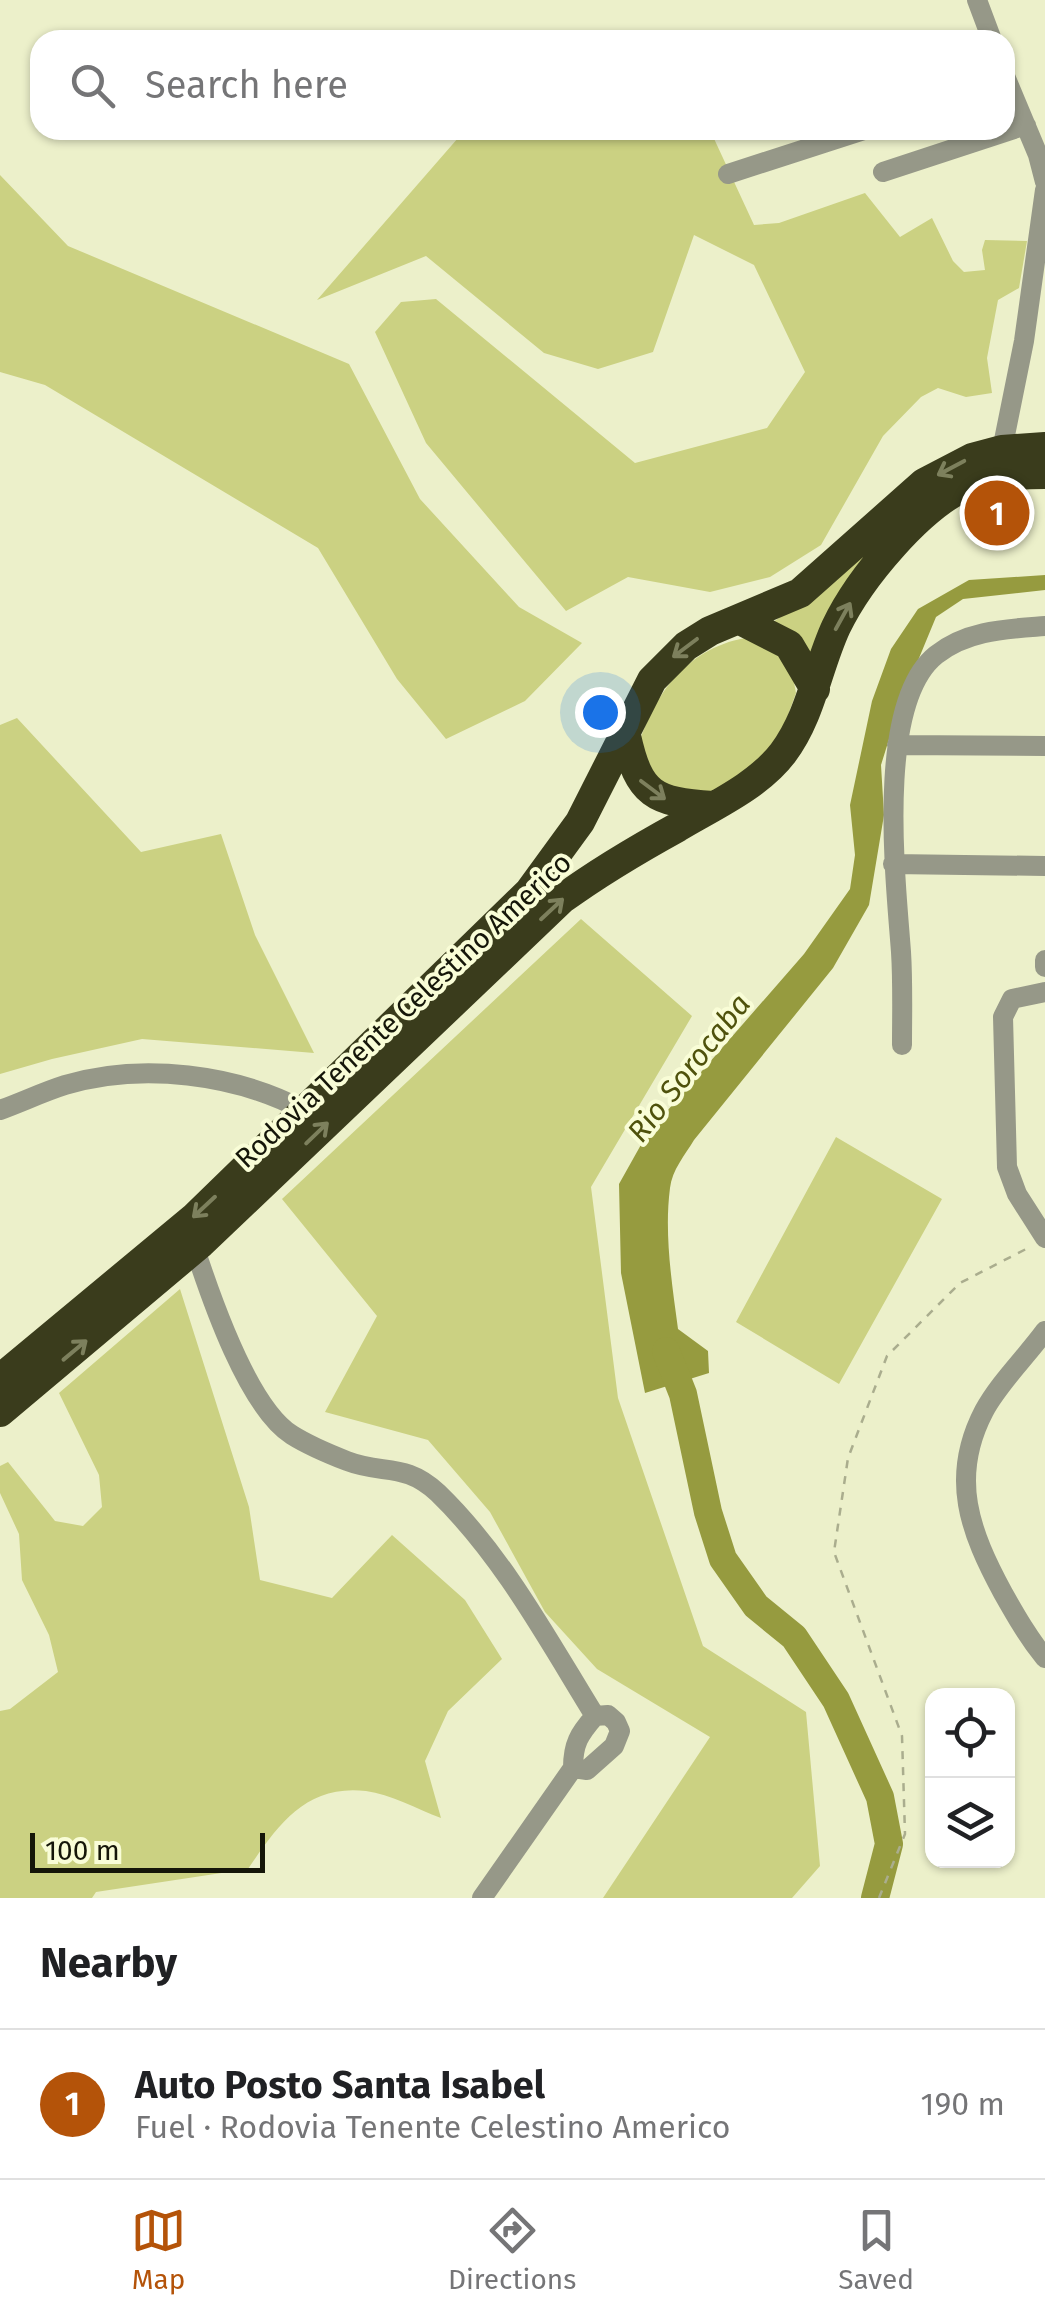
<!DOCTYPE html>
<meta charset="utf-8">
<style>
:root{--surface:#fff;--page:#f2f2f2;--text:#202124;--muted:#757577;--line:#e0e0e0;--accent:#b45309}
body{margin:0;font-family:"Fira Sans",sans-serif;background:var(--page);color:var(--text)}
.controls{position:absolute;right:30px;bottom:30px;display:grid;overflow:hidden;border-radius:20px;box-shadow:0 2px 8px #0004}
.controls button{width:90px;height:90px;display:grid;place-items:center;padding:0;border:0;border-bottom:2px solid var(--line);background:var(--surface);color:var(--text);font:50px sans-serif}
.scale{position:absolute;left:30px;bottom:25px;width:235px;box-sizing:border-box;padding-left:10px;border:5px solid #151609;border-top:0;font-size:28px;line-height:35px;white-space:nowrap;color:#151609;-webkit-text-stroke:8px #f9fdd7;paint-order:stroke}
.you{position:absolute;left:600px;top:712px;width:35px;height:35px;margin:-25px;border:8px solid #fff;border-radius:50%;background:#1a73e8;box-shadow:0 0 0 15px #1a73e833}
.badge{display:grid;place-items:center;width:65px;height:65px;border-radius:50%;background:var(--accent);color:#fff;font-size:32px;font-weight:700}
.pin{position:absolute;translate:-50% -50%;border:5px solid #fff;box-shadow:0 2px 10px #0006}
.list{margin:0;padding:0;list-style:none}
h2{display:flex;justify-content:space-between;align-items:center;height:130px;margin:0;padding:0 40px;font-size:42px}
h2 small{font-size:32px;font-weight:400;color:var(--muted)}
.list li{display:grid;grid-template-columns:65px 1fr auto;gap:30px;align-items:center;box-sizing:border-box;height:150px;padding:0 40px;border-top:2px solid var(--line)}
.list b{display:block;font-size:38px;white-space:nowrap}
.list p{margin:0;font-size:32px;white-space:nowrap;color:var(--muted)}
.list em{font-size:32px;font-style:normal;color:var(--muted)}
.icon{flex:none;width:55px;height:55px;fill:none;stroke:currentColor;stroke-width:2;stroke-linecap:round;stroke-linejoin:round}
.map{position:relative;flex:none;width:1045px;height:1898px;overflow:hidden}
.search{position:absolute;background:var(--surface);box-shadow:0 2px 8px #0004;left:30px;right:30px;top:30px;height:110px;display:flex;align-items:center;gap:25px;box-sizing:border-box;padding:0 35px;border-radius:30px;color:var(--muted);font-size:38px}
.sheet{height:280px;background:var(--surface)}
nav{display:flex;justify-content:space-around;align-items:center;box-sizing:border-box;height:140px;border-top:2px solid var(--line);background:var(--surface);font-size:28px;color:var(--muted)}
nav a{display:grid;justify-items:center;gap:5px}
nav .on{color:var(--accent)}
.map>svg:first-child{display:block}
</style>
<div class="map">
<svg width="1045" height="1898" viewBox="0 0 1045 1898">
<rect width="100%" height="100%" fill="#ecf0ca"/>
<!-- green -->
<path fill="#cbd182" d="M 465,130 L 710,130 L 754,225 L 779,223 L 865,193 L 900,237 L 932,218 L 953,261 L 964,272 L 985,270 L 982,250 L 985,240 L 1027,241 L 1019,288 L 998,300 L 987,358 L 992,393 L 966,397 L 938,388 L 921,397 L 883,436 L 821,545 L 770,577 L 710,592 L 628,577 L 566,611 L 426,443 L 375,332 L 401,302 L 436,299 L 635,463 L 767,428 L 805,372 L 754,265 L 694,235 L 653,352 L 598,369 L 544,353 L 426,256 L 317,300 Z
M 0,175 L 68,246 L 349,364 L 420,499 L 519,607 L 582,643 L 525,701 L 446,739 L 397,679 L 318,548 L 45,385 L 0,372 Z
M 950,485 L 811,665 L 773,622 L 839,578 L 902,508 Z
M 751,637 L 766,641 L 792,672 L 796,693 L 784,726 L 760,762 L 708,796 L 670,796 L 637,750 C 654,693 688,646 751,637 Z
M 17,718 L 141,852 L 221,834 L 255,935 L 314,1053 L 142,1039 L 52,1059 L 0,1074 L 0,725 Z
M 581,919 L 692,1016 L 591,1187 L 618,1398 L 703,1646 L 806,1712 L 820,1866 L 792,1898 L 603,1898 L 710,1737 L 597,1669 L 545,1612 L 490,1512 L 428,1440 L 325,1412 L 377,1316 L 282,1199 Z
M 836,1137 L 942,1199 L 839,1384 L 736,1322 Z
M 180,1289 L 249,1507 L 260,1580 L 332,1598 L 392,1535 L 465,1600 L 502,1659 L 448,1711 L 425,1761 L 441,1818 C 417,1809 390,1794 366,1791 C 306,1784 278,1825 248,1869 L 96,1892 L 92,1898 L 0,1898 L 0,1711 L 10,1709 L 58,1672 L 49,1635 L 22,1580 L 19,1534 L 0,1493 L 0,1466 L 8,1462 L 55,1521 L 83,1526 L 102,1507 L 99,1475 L 59,1393 Z"/>
<!-- water -->
<path fill="#969b3f" d="M 1045,575 L 1045,590 L 963,599 L 936,617 L 900,704 L 881,765 L 884,815 L 869,905 L 833,968 L 694,1140 C 685,1155 672,1170 670,1188 C 664,1234 672,1284 678,1329 L 708,1351 L 709,1373 L 645,1393 L 621,1273 L 619,1184 L 647,1134 L 804,954 L 850,889 L 855,855 L 850,805 L 872,701 L 891,649 L 918,609 L 969,580 Z"/>
<g fill="none" stroke-linecap="round" stroke-linejoin="round">
<!-- river -->
<path stroke="#969b3f" stroke-width="28" d="M 666,1351 L 683,1394 L 708,1512 L 723,1559 L 756,1606 L 794,1637 L 836,1700 L 880,1797 L 889,1844 L 875,1898"/>
</g>
<!-- building -->
<path fill="#656922" d="M 1017,494 L 1019,543 L 999,544 L 999,534 L 977,533 L 977,502 Z"/>
<g fill="none" stroke-linecap="round" stroke-linejoin="round">
<!-- path -->
<path stroke="#aaad8e" stroke-width="2.5" stroke-dasharray="8 8" stroke-linecap="butt" d="M 879,1898 L 905,1834 L 902,1736 L 834,1552 L 848,1458 L 887,1356 L 960,1283 L 1030,1247"/>
<!-- minor -->
<path stroke="#969888" stroke-width="20" d="M 977,0 L 992,40
M 1005,76 L 1038,155 L 1045,182
M 883,172 L 1026,125
M 728,174 L 864,130
M 1002,450 L 1024,341 L 1045,190
M 897,745 L 1045,746
M 893,864 L 1045,866
M 1045,960 L 1045,967
M 1045,992 L 1012,999 L 1003,1017 L 1007,1167 L 1017,1194 L 1045,1238
M 902,1045 C 902,1014 903,983 901,952 C 896,882 875,704 936,655 C 967,630 1007,629 1045,626
M 0,1110 C 22,1102 43,1092 65,1085 C 142,1062 236,1074 305,1111
M 195,1249 C 211,1298 248,1407 292,1435 C 308,1445 329,1454 347,1461 C 383,1475 405,1462 438,1493 C 503,1556 548,1640 595,1716
M 1045,1331 C 1026,1357 999,1383 984,1411 C 949,1478 970,1532 1003,1593 C 1016,1616 1028,1637 1045,1658
M 482,1898 L 573,1768 C 573,1744 579,1734 595,1716 L 608,1715 L 616,1722 L 620,1731 L 614,1746 L 587,1770 L 573,1768"/>
<!-- highway -->
<path stroke="#3a3c1c" stroke-width="30" d="M 740,620 L 789,645 L 815,689
M 626,736 C 639,795 654,802 713,806
M 0,1379 L 195,1217 L 529,892 L 580,822 L 652,680 L 686,646 L 710,631 L 800,593 L 924,483 L 972,458 L 1002,450 L 1045,447
M 0,1412 L 201,1243 L 562,899 C 599,872 638,849 678,827 C 713,806 758,786 783,753 C 811,716 817,668 836,627 C 859,579 920,505 970,484 C 992,475 1021,474 1045,474"/>
</g>
<!-- one-way arrows -->
<defs><path id="oneway-shaft" d="M-6 0H5M1.5-3L5.5 0L1.5 3" fill="none" stroke-width="1.6" stroke-linecap="round" stroke-linejoin="round" transform="scale(2.5)"/></defs>
<g stroke="#7d805d">
<use href="#oneway-shaft" transform="translate(951 468) rotate(152)"/>
<use href="#oneway-shaft" transform="translate(843 616) rotate(-61)"/>
<use href="#oneway-shaft" transform="translate(685 648) rotate(143)"/>
<use href="#oneway-shaft" transform="translate(653 790) rotate(37)"/>
<use href="#oneway-shaft" transform="translate(552 909) rotate(-43)"/>
<use href="#oneway-shaft" transform="translate(317 1133) rotate(-44)"/>
<use href="#oneway-shaft" transform="translate(204 1207) rotate(137)"/>
<use href="#oneway-shaft" transform="translate(75 1350) rotate(-40)"/>
</g>
<g text-anchor="middle" stroke-width="8" stroke-linejoin="round" paint-order="stroke">
<!-- street labels -->
<g font-size="28" fill="#151609" stroke="#f9fdd7">
<text transform="translate(403 1010) rotate(-43)" y="10">Rodovia Tenente Celestino Americo</text>
</g>
<!-- water labels -->
<g font-size="30" font-style="italic" fill="#4f520c" stroke="#f9fdd7">
<text transform="translate(689 1068) rotate(-52)" y="10">Rio Sorocaba</text>
</g>
</g>
</svg>
<div class="controls">
<button><svg class="icon" aria-label="locate" viewBox="0 0 24 24"><circle cx="12" cy="12" r="6"/><path d="M12 2v4M12 18v4M2 12h4M18 12h4"/></svg></button>
<button><svg class="icon" aria-label="layers" viewBox="0 0 24 24"><path d="M12 4l9 5-9 5-9-5zM3 14l9 5 9-5"/></svg></button>
</div>
<div class="scale">100 m</div>
<div class="you"></div>
<div class="pin badge" style="left:997px;top:513px">1</div>
<div class="search"><svg class="icon" aria-label="search" viewBox="0 0 24 24"><circle cx="10" cy="10" r="6"/><path d="M15 15l6 6"/></svg>Search here</div>
</div>
<section class="sheet">
<h2>Nearby<small></small></h2>
<ul class="list">
<li><span class="badge">1</span><div><b>Auto Posto Santa Isabel</b><p>Fuel · Rodovia Tenente Celestino Americo</p></div><em>190 m</em></li>
</ul>
</section>
<nav>
<a class="on"><svg class="icon" aria-label="map" viewBox="0 0 24 24"><path d="M3 6l6-2 6 2 6-2v14l-6 2-6-2-6 2zM9 4v14M15 6v14"/></svg>Map</a>
<a><svg class="icon" aria-label="directions" viewBox="0 0 24 24"><path d="M12 3l9 9-9 9-9-9zM9 14v-3h6M13 9l2 2-2 2"/></svg>Directions</a>
<a><svg class="icon" aria-label="saved" viewBox="0 0 24 24"><path d="M7 4h10v16l-5-4-5 4z"/></svg>Saved</a>
</nav>
